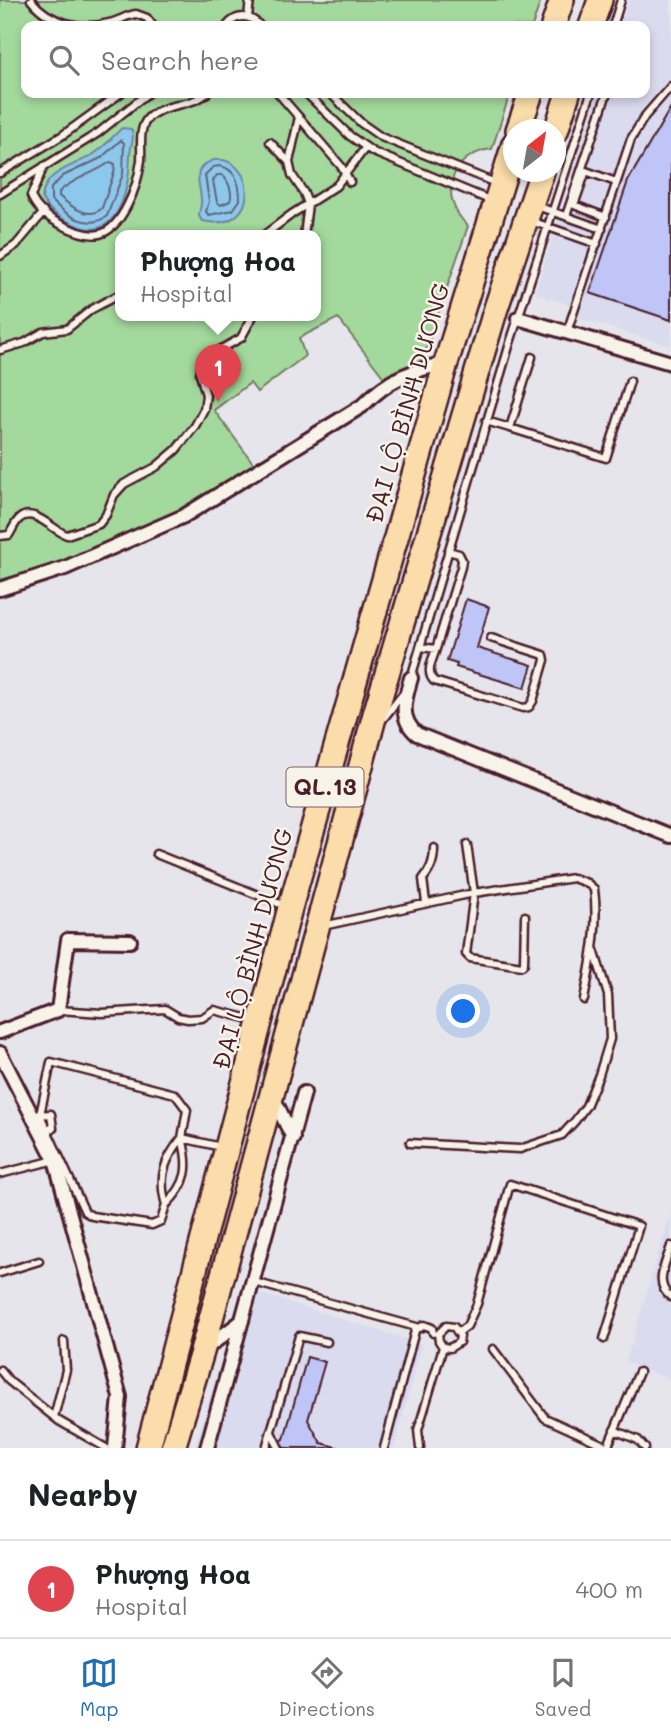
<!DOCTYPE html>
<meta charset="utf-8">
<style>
:root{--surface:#fff;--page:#f6f6f6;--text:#202124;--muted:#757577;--line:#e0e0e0;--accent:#1f6fb2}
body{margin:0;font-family:Mali,sans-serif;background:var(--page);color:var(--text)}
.compass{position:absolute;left:503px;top:119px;width:63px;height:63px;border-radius:50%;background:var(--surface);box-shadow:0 4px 10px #0003;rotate:31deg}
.you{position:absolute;left:464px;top:1012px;width:24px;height:24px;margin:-18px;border:5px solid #fff;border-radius:50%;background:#1a73e8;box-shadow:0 0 0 10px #1a73e833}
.badge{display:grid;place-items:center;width:46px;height:46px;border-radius:50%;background:var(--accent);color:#fff;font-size:23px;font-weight:700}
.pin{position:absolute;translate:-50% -58px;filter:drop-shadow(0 2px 4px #0008)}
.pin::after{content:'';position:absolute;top:37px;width:24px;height:21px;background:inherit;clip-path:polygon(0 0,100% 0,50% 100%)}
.popup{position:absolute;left:115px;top:230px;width:206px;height:91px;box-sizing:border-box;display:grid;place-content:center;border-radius:14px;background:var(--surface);filter:drop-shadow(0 2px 5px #0005);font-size:23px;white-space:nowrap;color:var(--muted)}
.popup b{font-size:26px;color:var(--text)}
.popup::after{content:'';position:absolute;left:50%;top:100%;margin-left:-14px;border:14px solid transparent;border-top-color:var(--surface)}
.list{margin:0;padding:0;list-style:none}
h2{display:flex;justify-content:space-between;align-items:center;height:91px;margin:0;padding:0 28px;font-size:30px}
h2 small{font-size:23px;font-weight:400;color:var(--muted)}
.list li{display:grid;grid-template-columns:46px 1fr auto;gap:21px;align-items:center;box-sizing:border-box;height:98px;padding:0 28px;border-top:2px solid var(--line)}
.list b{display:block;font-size:26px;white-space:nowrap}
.list p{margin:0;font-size:23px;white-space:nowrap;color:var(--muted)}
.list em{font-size:23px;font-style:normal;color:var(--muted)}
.icon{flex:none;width:38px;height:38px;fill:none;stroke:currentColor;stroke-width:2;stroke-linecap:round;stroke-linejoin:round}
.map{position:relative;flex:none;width:671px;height:1448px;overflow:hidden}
.search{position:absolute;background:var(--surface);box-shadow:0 4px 10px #0003;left:21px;right:21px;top:21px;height:77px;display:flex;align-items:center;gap:18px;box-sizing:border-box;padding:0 24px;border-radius:14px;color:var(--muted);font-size:26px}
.sheet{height:189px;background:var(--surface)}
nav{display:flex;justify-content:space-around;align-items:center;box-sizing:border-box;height:98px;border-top:2px solid var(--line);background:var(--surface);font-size:19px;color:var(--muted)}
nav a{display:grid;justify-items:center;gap:4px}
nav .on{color:var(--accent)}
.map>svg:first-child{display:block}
</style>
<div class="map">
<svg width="671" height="1448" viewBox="0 0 671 1448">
<rect width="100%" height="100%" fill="#e6e5ec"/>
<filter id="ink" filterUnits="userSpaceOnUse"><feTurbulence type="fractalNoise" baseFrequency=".0143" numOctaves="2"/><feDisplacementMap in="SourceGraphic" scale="14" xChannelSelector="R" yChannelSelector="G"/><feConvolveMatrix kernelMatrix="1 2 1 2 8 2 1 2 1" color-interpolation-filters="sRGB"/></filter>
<g filter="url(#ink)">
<!-- built -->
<path fill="#dadbef" d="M 629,0 L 671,0 L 671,346 L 569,315 L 570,305 L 535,293 L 598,93 L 645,93 L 645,26 L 620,26 Z
M 671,1212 L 671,1380 L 626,1362 Z
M 242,1288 L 422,1344 L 394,1448 L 195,1448 Z"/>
<!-- green -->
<path fill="#a3d99d" stroke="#767c64" stroke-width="2" fill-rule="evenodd" d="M 0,0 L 541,0 L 532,26 L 26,26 L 26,93 L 510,93 L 492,149 C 450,154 437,197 468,226 L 422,361 L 406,367 L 385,379 L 338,318 L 299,338 L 305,356 L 257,392 L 250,383 L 214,410 L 256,467 C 173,515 93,556 0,580 ZM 120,236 L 316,236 L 316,316 L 120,316 Z"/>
<!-- water -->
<path fill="#8bc8ec" stroke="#71849f" stroke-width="2" d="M 122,128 L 131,129 C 136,137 130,146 130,155 C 129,189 118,247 71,223 C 60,218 48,210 42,199 C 44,168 78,167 98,151 C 107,144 114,135 122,128 Z
M 214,160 C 255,154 264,234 202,221 L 199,216 C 199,210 202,205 201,199 C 200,181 190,168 214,160 Z"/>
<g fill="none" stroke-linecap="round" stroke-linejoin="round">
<!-- shore -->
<path stroke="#646378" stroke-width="2" d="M 121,140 L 124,143 L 123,174 L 107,216 C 88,231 65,214 51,200 L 51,188 L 63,176 L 101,158 Z
M 110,162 L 115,164 L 114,173 L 102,208 C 89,221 70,206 59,196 L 59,192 C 73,178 94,174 110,162 Z
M 220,166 C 236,169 240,185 240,200 L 233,210 L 209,215 L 206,212 L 209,201 L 205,175 L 213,167 Z
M 217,175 L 222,175 C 229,181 233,193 230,201 L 221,205 L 217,202 L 213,181 Z"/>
</g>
<!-- building -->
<path fill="#bfc5f7" stroke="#4a1f2b" stroke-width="2" d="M 671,107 L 671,320 L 590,293 L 628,181 Z
M 466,599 L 489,607 L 477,648 L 532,665 L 525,688 L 456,667 L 457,664 L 447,661 Z
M 307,1357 L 325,1362 L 308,1420 L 321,1443 L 340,1448 L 275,1448 L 273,1445 L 284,1439 Z"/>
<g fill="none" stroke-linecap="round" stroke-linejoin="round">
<!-- lane casing -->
<g stroke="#4a1f2b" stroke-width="11">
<path id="lane" d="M 31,0 C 49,23 81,31 109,23 C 119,21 127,15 136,14 L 147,18 L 153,26
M 248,17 L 250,0
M 227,26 C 236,14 250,14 260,26
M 613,26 L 621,0
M 278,93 L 341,166 L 350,182
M 306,93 L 350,136 L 373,152 L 492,201
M 330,93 L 361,123 L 381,137 L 498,184
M 299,117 L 289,162 L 292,175 L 304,193 L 308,204 L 304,236
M 270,142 L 289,162
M 44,166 L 31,196 C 36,209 50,219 62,225 C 94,241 110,239 127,206 C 135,191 139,176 141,160 C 142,146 138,129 148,118 C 163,103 191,107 207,93
M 583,170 L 616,182
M 586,171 L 574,205 L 606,217
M 0,173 L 63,135 L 121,93
M 0,194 L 98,133 L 148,93
M 534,205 L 602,229
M 566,216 L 607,93
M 531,221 L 597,244
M 263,236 L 292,214 L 336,186 L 366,147
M 0,256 L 16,245 L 44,212
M 567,332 L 631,139 L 645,116 L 671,86
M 0,350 L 24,343 L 43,332 L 67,329 L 92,309 L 120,294
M 532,357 L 510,428 L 606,458 L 630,381
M 486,421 L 510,428
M 0,536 L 9,535 C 12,530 15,523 19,519 C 34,506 53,531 67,535 L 99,524 L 106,515 L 114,495 L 124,484 L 156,467 L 176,450 L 195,426 L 204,409 L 206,395 L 200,374 L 201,367 L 214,353 L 241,338 L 253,316
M 420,647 L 436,649 L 461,567 L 462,560 L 459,554 L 448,551
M 436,649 C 433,659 425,672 434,681 L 523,708 L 529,707 L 533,701 L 545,660 L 544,655 L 491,638
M 411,678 L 510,343 L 591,93
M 383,719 L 402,695
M 467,845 L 474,893 L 466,954 L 470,958 L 522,966 L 524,963 L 525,916
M 156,854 L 285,906
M 426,903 L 423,879 C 431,869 434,861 434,848
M 323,926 L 474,893 L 573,878 L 587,883 L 594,889 C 599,927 591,962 584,1000
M 59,1010 L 102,1013 L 165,1009 L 178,1017 L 188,1019 L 202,1018 L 214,1010 L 254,1020
M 36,1115 L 51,1114 L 53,1128 L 45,1130
M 182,1138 C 190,1167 188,1183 166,1205 C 158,1177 164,1160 182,1138 Z
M 410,1143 L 520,1149 L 562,1135 L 575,1121 L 586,1106 L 599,1075 L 610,1039 L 608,995 L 594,950
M 0,1174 L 55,1160
M 166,1205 L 161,1221 L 152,1225 L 92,1216 L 85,1212 L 40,1115 L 51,1062 L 175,1094 L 187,1110 L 182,1138 L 221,1147
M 671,1246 C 666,1263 653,1284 671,1297
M 0,1273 L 39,1261
M 254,1282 L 420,1328 L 424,1325 L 432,1328 L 433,1333
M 459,1332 L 467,1326 L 477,1304 L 510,1184 L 639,1226 L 604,1339
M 493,1349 L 545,1418 L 608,1447
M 0,1370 L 9,1381 L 59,1421 L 106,1448
M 54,1417 L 66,1370 L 64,1341
M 614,1430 L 638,1440 L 645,1448
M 271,1432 L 279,1448
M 266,1448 L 299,1336 L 327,1342
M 384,1448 L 416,1327
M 420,1448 L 418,1430 L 443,1347 L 439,1341 L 438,1334 L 446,1326 L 454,1327 L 460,1336 L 459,1342 L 450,1348 L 443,1347
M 607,1448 L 639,1372"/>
</g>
<!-- street casing -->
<g stroke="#4a1f2b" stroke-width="18">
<path id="street" d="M 518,318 L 671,363
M 0,589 L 65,568 L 184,516 L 362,406 C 390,378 408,372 446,363
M 411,678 C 405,699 398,718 417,734 L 671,836
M 0,1032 L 58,1010 L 68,940 L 130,941
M 0,1053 L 55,1160 L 120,1397 L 115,1448
M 273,1097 L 293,1138
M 205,1349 L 242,1321
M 207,1448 L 304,1093"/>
</g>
<!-- highway casing -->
<g stroke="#4a1f2b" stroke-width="28">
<path id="highway" d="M 553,26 L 562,0
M 591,26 L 600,0
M 518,130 L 531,93
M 556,131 L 568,93
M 148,1448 L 290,908 L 446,363 L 514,144
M 173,1448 L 202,1352 L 375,714 L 496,308 L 542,172"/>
</g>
<!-- lane -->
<use href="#lane" stroke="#f7f3e8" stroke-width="6"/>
<!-- street -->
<use href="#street" stroke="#f7f3e8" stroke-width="12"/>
<!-- highway -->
<use href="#highway" stroke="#fbddab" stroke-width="23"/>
</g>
</g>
<g text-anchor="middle" stroke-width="5" stroke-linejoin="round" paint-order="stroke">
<!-- shield labels -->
<rect fill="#f7f3e8" stroke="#7e5f64" stroke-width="2" x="286.5" y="767.5" width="77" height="39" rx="5"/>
<g font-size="23" font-weight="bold" fill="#4a1f2b">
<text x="325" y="795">QL.13</text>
</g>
<!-- street labels -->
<g font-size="24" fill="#4a1f2b" stroke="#f7f3e8">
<text transform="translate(408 403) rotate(-74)" y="8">ĐẠI LỘ BÌNH DƯƠNG</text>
<text transform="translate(253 949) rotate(-75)" y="8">ĐẠI LỘ BÌNH DƯƠNG</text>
</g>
</g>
</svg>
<svg class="compass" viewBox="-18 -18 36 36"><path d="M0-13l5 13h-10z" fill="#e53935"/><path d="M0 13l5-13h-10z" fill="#757577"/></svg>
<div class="you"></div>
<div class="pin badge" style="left:218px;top:402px;background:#e0444e">1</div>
<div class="popup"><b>Phượng Hoa</b>Hospital</div>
<div class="search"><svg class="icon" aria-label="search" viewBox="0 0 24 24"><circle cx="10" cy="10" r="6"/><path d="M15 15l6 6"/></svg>Search here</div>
</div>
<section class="sheet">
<h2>Nearby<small></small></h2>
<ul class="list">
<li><span class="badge" style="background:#e0444e">1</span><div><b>Phượng Hoa</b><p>Hospital</p></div><em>400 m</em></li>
</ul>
</section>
<nav>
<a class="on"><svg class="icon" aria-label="map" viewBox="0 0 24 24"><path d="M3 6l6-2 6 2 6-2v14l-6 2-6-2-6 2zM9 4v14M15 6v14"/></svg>Map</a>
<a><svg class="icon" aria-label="directions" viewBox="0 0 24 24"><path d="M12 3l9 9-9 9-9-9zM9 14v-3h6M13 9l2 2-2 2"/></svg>Directions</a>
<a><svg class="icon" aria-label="saved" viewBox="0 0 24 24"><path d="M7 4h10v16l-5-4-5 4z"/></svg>Saved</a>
</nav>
